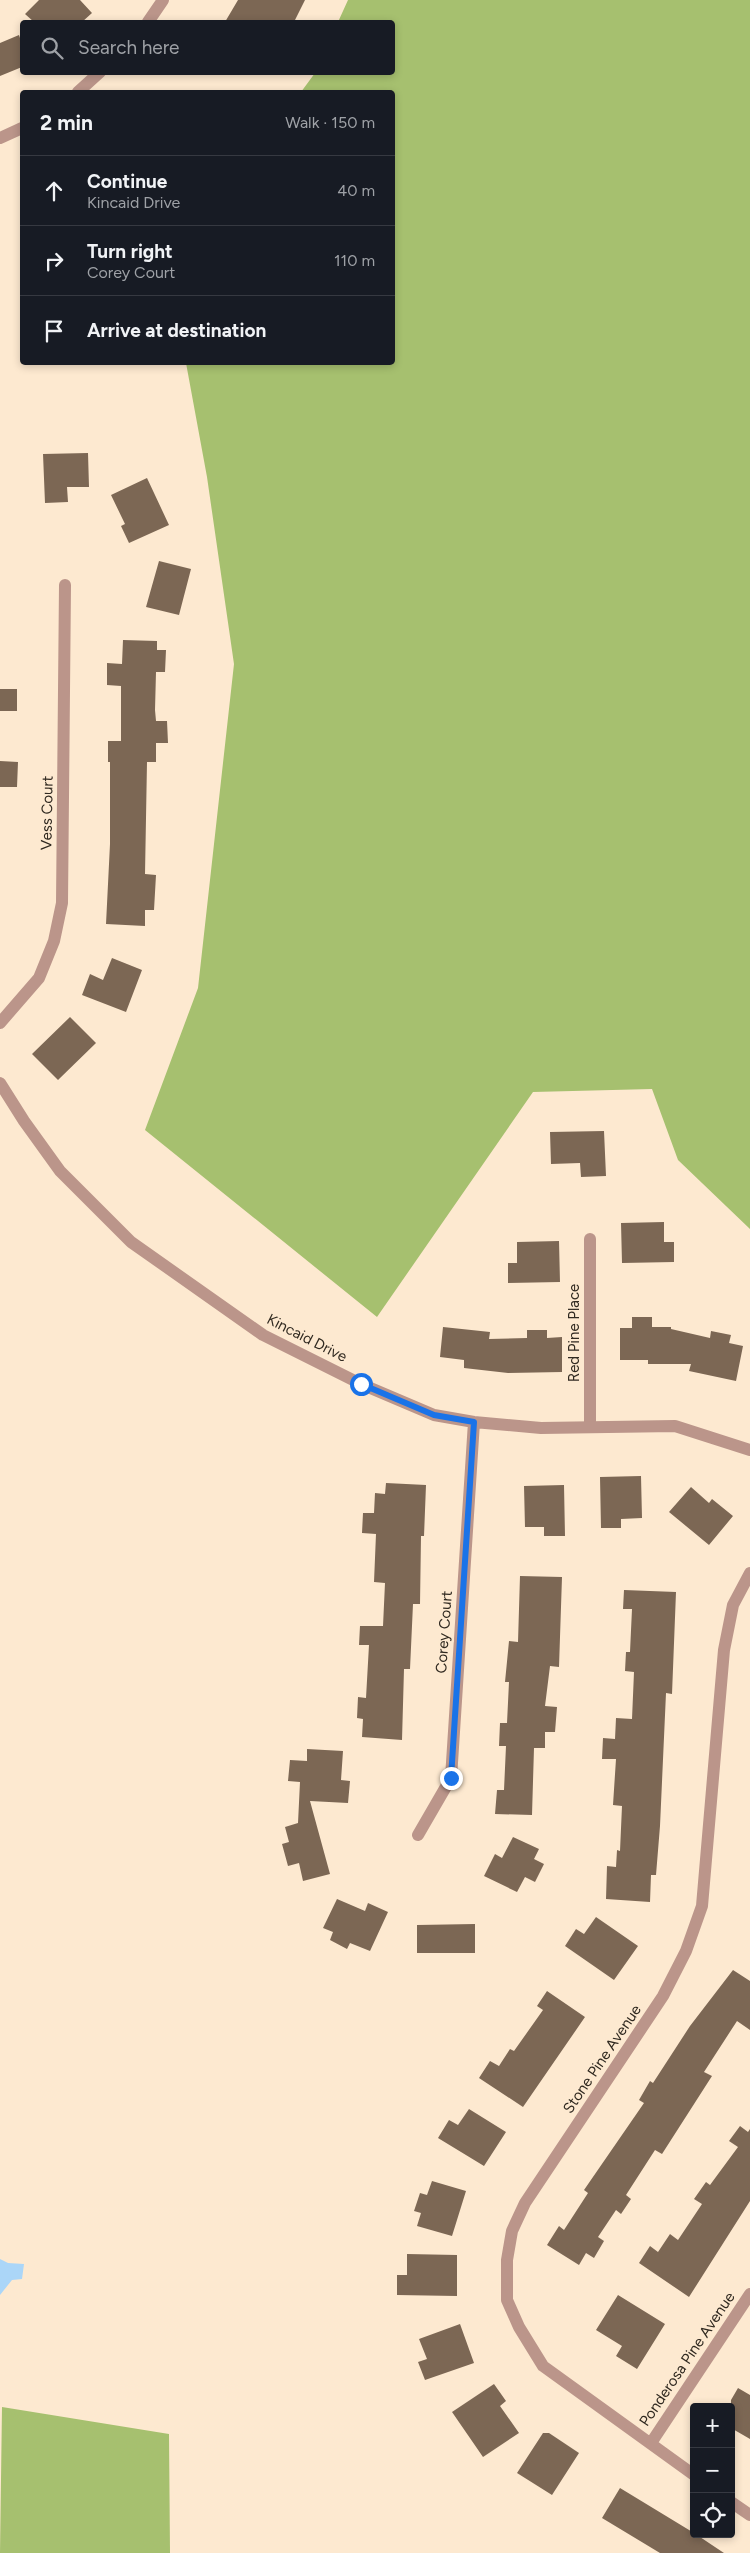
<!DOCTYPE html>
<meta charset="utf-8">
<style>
:root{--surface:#171b24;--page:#242831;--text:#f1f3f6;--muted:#9ea1a6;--line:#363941}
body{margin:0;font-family:Figtree,sans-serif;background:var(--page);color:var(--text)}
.controls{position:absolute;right:15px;bottom:15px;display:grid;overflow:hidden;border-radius:5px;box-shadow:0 2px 8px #0003}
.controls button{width:45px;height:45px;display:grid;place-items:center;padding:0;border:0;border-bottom:1px solid var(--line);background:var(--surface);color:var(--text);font:25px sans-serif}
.stop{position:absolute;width:15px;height:15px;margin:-11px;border:4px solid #1a73e8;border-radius:50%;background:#fff}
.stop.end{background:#1a73e8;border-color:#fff;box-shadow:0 1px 5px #0008}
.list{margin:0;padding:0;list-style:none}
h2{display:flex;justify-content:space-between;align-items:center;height:65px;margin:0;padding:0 20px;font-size:21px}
h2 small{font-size:16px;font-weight:400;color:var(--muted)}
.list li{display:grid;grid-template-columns:32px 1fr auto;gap:15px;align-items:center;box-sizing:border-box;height:70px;padding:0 20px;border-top:1px solid var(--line)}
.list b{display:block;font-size:19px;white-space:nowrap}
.list p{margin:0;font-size:16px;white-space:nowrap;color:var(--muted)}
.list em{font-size:16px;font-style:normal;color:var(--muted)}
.icon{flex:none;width:28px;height:28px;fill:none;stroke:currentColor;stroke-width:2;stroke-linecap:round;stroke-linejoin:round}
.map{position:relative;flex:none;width:750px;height:2553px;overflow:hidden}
.search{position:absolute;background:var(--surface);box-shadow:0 2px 8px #0003;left:20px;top:20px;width:375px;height:55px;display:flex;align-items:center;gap:12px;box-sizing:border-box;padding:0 18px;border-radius:5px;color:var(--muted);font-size:19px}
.panel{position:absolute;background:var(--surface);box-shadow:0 2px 8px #0003;left:20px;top:90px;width:375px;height:275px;border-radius:5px}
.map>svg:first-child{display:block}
</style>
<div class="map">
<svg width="750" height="2553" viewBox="0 0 750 2553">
<rect width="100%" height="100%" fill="#fde9d0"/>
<!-- forest -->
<path fill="#a6c06f" d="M 348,0 L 750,0 L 750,1229 L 678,1160 L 652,1089 L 533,1092 L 377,1317 L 145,1130 L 198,988 L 234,664 L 207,477 L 186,363 L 392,362 L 392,92 L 301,92 L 315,73 L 392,72 L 392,22 L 338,22 Z
M 2,2407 L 169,2434 L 170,2553 L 0,2553 Z"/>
<!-- water -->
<path fill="#abd6f8" d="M 0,2259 L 8,2263 L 24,2264 L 22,2279 L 12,2280 L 0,2295 Z"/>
<!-- building -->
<path fill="#7c6754" d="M 39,0 L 80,0 L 92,13 L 82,22 L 34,22 L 25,14 Z
M 238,0 L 305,0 L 294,22 L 225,22 Z
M 19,35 L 22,44 L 22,67 L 0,76 L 0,43 Z
M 88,453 L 89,487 L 67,487 L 68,502 L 45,503 L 43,454 Z
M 147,478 L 169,525 L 129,543 L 121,526 L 125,524 L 111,495 Z
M 159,561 L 191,569 L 179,615 L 146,607 Z
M 123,640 L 157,641 L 157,650 L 166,650 L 165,672 L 156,672 L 155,710 L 156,721 L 167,721 L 168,743 L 156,743 L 156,762 L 147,762 L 145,874 L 156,875 L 154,910 L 145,910 L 145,926 L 106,924 L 110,844 L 110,762 L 108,762 L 108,741 L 121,741 L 121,686 L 107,685 L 107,663 L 122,664 Z
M 0,689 L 17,689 L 17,711 L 0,711 Z
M 0,761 L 18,762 L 17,787 L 0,787 Z
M 112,958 L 142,970 L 126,1012 L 82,995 L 90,974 L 103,980 Z
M 70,1017 L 96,1043 L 58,1080 L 32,1054 Z
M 604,1131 L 606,1176 L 581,1177 L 580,1163 L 551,1164 L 550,1132 Z
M 664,1222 L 664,1242 L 674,1242 L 674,1262 L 622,1263 L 621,1223 Z
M 559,1241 L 560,1282 L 508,1283 L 508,1263 L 517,1263 L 517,1242 Z
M 632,1317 L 652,1317 L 652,1327 L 671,1327 L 671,1329 L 710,1338 L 711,1331 L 731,1335 L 729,1343 L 743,1346 L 736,1381 L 689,1371 L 691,1364 L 648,1364 L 648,1360 L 620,1360 L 620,1328 L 632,1328 Z
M 443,1327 L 490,1332 L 489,1339 L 527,1338 L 527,1330 L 547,1330 L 547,1338 L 562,1337 L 562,1372 L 508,1373 L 464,1368 L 464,1360 L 440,1357 Z
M 641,1476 L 642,1518 L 621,1519 L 621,1528 L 601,1528 L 600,1477 Z
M 386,1483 L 426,1485 L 424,1536 L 421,1536 L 420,1604 L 413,1604 L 410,1669 L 404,1669 L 402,1740 L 362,1737 L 363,1719 L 357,1718 L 358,1697 L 366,1698 L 369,1645 L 359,1645 L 360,1626 L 383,1626 L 385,1583 L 374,1582 L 376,1534 L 362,1533 L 363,1513 L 374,1513 L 375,1493 L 385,1494 Z
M 564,1485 L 565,1536 L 544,1536 L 544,1527 L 525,1527 L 524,1486 Z
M 691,1487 L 709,1503 L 712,1499 L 733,1516 L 709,1545 L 669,1512 Z
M 520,1576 L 562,1577 L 559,1667 L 550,1666 L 545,1706 L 557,1707 L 555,1732 L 545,1732 L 545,1748 L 534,1748 L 532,1815 L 495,1814 L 497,1790 L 504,1790 L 506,1746 L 499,1746 L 500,1723 L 507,1723 L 509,1682 L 505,1682 L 509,1641 L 518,1642 Z
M 624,1590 L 676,1592 L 672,1694 L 666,1693 L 660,1826 L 656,1875 L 651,1875 L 650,1902 L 606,1899 L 607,1866 L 616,1867 L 617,1850 L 620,1851 L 622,1806 L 613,1805 L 616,1759 L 602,1759 L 603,1738 L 615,1739 L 616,1718 L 632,1719 L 634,1672 L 625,1671 L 626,1652 L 630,1652 L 632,1609 L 623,1609 Z
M 307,1749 L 343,1751 L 341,1780 L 350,1781 L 348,1803 L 310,1801 L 330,1874 L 303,1881 L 299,1863 L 288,1866 L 282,1844 L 289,1842 L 285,1827 L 298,1823 L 300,1782 L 288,1781 L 290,1760 L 307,1761 Z
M 513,1837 L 539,1849 L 534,1859 L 544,1864 L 535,1882 L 525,1877 L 517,1892 L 484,1876 L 495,1854 L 502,1858 Z
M 337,1899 L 365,1911 L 368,1903 L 388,1912 L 370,1951 L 350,1943 L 347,1949 L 330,1940 L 333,1932 L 323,1928 Z
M 596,1917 L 638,1946 L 614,1980 L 565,1946 L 576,1929 L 584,1934 Z
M 475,1924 L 475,1953 L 417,1953 L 417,1925 Z
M 733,1970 L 750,1981 L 750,2030 L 737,2021 L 704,2072 L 712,2076 L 662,2154 L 655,2150 L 626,2195 L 631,2199 L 621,2214 L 616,2210 L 598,2237 L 604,2241 L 594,2258 L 586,2253 L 579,2265 L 547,2245 L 559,2226 L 564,2230 L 588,2193 L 584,2190 L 644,2103 L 639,2100 L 650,2081 L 653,2083 L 690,2026 Z
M 547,1991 L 585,2017 L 523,2107 L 479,2078 L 490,2061 L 499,2066 L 510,2049 L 514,2051 L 543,2010 L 537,2006 Z
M 469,2109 L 506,2132 L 484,2166 L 438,2138 L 449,2120 L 458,2125 Z
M 740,2126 L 748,2132 L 750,2129 L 750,2201 L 689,2297 L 639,2263 L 650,2246 L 658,2252 L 670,2234 L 678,2240 L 702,2204 L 694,2199 L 706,2182 L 710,2185 L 738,2147 L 729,2141 Z
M 432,2181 L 466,2191 L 452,2236 L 417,2226 L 421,2213 L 414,2211 L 420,2193 L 427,2195 Z
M 407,2254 L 457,2255 L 457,2296 L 397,2295 L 397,2275 L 407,2275 Z
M 618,2295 L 665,2324 L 637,2369 L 616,2356 L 622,2346 L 596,2330 Z
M 460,2324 L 474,2363 L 425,2380 L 418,2362 L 427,2359 L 419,2339 Z
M 494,2384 L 506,2401 L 500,2406 L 519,2433 L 483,2457 L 452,2412 Z
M 738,2388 L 750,2395 L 750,2439 L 731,2428 L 731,2400 Z
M 543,2433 L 549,2433 L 579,2453 L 552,2495 L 517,2473 Z
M 620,2488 L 694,2533 L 724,2553 L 660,2553 L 602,2518 Z"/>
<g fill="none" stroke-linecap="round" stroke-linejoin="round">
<!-- service -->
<path stroke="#bb958a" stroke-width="12" d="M 590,1427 L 590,1239"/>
<!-- minor -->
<path stroke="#bb958a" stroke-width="12" d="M 148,22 L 163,0
M 78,92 L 100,72
M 0,138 L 22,128
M 0,1023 L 39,978 L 54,941 L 62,903 L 65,585
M 0,1083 L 24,1121 L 60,1171 L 131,1242 L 263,1335 L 361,1384 L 434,1415 L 474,1422 L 541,1428 L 675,1426 L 750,1450
M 418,1835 L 451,1778 L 474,1422
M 651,2443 L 750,2294
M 694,2475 L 543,2366 L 519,2327 L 507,2300 L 507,2260 L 512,2231 L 525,2203 L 663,1996 L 686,1951 L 702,1906 L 724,1650 L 733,1605 L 750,1573
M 731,2502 L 750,2515"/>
</g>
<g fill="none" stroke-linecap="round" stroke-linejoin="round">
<!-- route -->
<path stroke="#1a73e8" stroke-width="6" d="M 361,1384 L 434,1415 L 474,1422 L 451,1778"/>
</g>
<g text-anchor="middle" stroke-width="5" stroke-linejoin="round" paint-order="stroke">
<!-- street labels -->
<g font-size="15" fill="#302920" stroke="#fde9d0">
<text transform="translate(47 813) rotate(-89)" y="5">Vess Court</text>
<text transform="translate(574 1333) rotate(-90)" y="5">Red Pine Place</text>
<text transform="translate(307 1338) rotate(27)" y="5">Kincaid Drive</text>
<text transform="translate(444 1632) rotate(-86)" y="5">Corey Court</text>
<text transform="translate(602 2059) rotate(-56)" y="5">Stone Pine Avenue</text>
<text transform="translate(687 2359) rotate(-56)" y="5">Ponderosa Pine Avenue</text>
</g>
</g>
</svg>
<div class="controls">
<button>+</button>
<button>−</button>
<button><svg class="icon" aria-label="locate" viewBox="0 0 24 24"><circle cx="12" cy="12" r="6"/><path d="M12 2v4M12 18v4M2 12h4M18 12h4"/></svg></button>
</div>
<div class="stop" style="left:361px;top:1384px"></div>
<div class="stop end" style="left:451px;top:1778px"></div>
<div class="search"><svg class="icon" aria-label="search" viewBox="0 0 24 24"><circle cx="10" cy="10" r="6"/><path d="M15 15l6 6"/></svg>Search here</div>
<section class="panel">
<h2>2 min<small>Walk · 150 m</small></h2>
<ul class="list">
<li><svg class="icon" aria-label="ahead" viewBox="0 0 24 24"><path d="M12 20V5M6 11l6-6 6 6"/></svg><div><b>Continue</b><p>Kincaid Drive</p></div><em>40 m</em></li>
<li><svg class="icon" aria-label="right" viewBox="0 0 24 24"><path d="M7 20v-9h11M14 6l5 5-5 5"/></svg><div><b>Turn right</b><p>Corey Court</p></div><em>110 m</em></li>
<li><svg class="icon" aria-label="arrive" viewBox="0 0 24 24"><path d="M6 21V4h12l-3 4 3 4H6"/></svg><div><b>Arrive at destination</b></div></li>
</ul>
</section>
</div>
